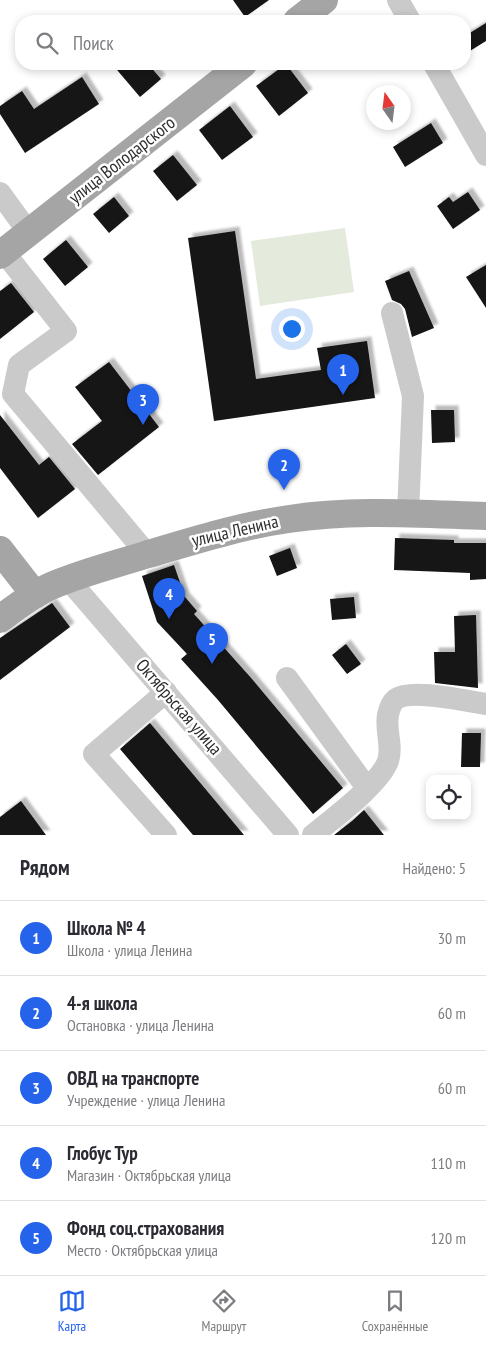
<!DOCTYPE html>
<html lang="ru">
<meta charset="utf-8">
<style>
:root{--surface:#fff;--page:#f2f2f3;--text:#2b2b33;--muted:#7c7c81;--line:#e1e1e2;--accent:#2563eb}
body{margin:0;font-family:"PT Sans Narrow",sans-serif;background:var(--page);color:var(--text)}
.controls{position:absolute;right:15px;bottom:15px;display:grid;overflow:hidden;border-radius:10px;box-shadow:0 2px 8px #0003}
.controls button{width:45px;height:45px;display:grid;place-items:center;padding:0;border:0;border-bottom:1px solid var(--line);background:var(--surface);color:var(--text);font:25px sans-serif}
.compass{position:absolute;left:366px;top:85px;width:45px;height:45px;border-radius:50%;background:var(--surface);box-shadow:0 2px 8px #0003;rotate:346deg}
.you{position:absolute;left:291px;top:328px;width:18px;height:18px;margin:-12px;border:4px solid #fff;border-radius:50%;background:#1a73e8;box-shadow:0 0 0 8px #1a73e833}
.badge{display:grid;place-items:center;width:32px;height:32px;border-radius:50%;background:var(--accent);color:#fff;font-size:16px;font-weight:700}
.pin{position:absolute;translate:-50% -41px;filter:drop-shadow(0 1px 2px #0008)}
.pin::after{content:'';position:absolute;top:26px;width:18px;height:15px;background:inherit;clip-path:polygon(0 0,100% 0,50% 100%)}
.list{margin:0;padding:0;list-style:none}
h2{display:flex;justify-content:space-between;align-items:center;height:65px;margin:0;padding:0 20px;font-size:21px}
h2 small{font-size:16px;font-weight:400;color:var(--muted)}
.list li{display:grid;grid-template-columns:32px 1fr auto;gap:15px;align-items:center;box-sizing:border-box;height:75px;padding:0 20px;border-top:1px solid var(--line)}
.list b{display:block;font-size:19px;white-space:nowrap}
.list p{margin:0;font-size:16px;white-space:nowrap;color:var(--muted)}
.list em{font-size:16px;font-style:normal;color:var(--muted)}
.icon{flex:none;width:28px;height:28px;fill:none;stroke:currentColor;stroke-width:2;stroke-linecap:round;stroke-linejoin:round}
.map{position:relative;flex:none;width:486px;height:835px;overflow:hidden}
.search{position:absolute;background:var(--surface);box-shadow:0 2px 8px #0003;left:15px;right:15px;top:15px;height:55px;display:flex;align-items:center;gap:12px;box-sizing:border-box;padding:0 18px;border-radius:20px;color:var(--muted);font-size:19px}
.sheet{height:440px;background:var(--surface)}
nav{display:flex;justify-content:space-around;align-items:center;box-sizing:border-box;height:70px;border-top:1px solid var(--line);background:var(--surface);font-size:14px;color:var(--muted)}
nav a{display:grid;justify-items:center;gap:2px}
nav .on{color:var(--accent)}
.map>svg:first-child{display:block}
</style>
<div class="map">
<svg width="486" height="835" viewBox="0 0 486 835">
<defs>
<filter id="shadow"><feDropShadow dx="4.5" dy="-4.5" stdDeviation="1" flood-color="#0004"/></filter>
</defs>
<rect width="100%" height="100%" fill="#fff"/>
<!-- park -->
<path fill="#e4eadc" d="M 345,228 L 354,292 L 260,306 L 251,241 Z"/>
<!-- building -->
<path fill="#141414" filter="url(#shadow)" d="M 233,0 L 269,0 L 245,17 Z
M 486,23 L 486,41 L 465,54 L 465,36 Z
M 112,64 L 148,64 L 161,79 L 140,97 Z
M 286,64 L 308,93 L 279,116 L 256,86 Z
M 82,77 L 99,104 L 25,153 L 0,114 L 0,106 L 22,91 L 34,109 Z
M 230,106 L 253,137 L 222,160 L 199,130 Z
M 431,123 L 443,143 L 405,167 L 393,147 Z
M 173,155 L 197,185 L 177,201 L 153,171 Z
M 468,192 L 480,210 L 453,229 L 437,206 L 449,197 L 453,202 Z
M 114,197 L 129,216 L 109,233 L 93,214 Z
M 235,231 L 256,379 L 321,370 L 317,348 L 367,341 L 375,398 L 214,421 L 188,238 Z
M 66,240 L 88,267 L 65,286 L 43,259 Z
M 486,265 L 486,308 L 466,277 Z
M 409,271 L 434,328 L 412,337 L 405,309 L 401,304 L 392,300 L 385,281 Z
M 11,283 L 34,312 L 0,339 L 0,291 Z
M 109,362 L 159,427 L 98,475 L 72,444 L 102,421 L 75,387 Z
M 431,410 L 454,410 L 455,442 L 432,443 Z
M 0,415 L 39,465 L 49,457 L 75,489 L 38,518 L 0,468 Z
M 395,538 L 454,540 L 454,543 L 486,543 L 486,579 L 470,580 L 470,573 L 394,570 Z
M 290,548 L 297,568 L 277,576 L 269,556 Z
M 174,565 L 185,597 L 197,611 L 194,614 L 252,679 L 343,788 L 313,814 L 218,700 L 181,659 L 187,654 L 157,622 L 142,576 Z
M 354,597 L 356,618 L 332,620 L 330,599 Z
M 52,603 L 70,627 L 0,680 L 0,638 Z
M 476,615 L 478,688 L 435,683 L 434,652 L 455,652 L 454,616 Z
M 346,644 L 361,664 L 347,674 L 332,655 Z
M 150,723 L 244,835 L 193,835 L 120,749 Z
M 462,733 L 481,733 L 480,767 L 461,767 Z
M 21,801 L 46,835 L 0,835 L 0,817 Z
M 364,810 L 384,835 L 334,835 L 352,821 Z"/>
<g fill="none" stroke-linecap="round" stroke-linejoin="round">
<!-- minor -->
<path stroke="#cacaca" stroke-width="22" d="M 398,0 L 410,21
M 434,64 L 486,155
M 0,193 L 29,233
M 4,252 L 66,331 L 19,365 L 13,394 L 147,554
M 392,313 L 413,396 L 408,514
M 68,579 L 288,835
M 287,678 L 367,788
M 166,835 L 94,754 L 166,692
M 313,835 C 332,819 380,784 388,761 C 393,746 385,730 388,715 C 389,710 391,703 396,699 C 412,688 466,701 486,704"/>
<!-- major -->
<path stroke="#a5a5a5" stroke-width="28" d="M 297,21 L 324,0
M 0,255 L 243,64
M 0,550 L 35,595
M 0,619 C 16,607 33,594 51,586 C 81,573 113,565 145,555 C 193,541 239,526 289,519 C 354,509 420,514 486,516"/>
</g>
<g text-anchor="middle" stroke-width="5" stroke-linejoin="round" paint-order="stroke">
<!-- street labels -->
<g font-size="18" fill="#2d2d2d" stroke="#fff">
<text transform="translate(122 160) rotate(-38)" y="6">улица Володарского</text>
<text transform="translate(235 531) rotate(-13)" y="6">улица Ленина</text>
<text transform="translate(179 707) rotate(49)" y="6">Октябрьская улица</text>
</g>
</g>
</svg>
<div class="controls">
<button><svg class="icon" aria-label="locate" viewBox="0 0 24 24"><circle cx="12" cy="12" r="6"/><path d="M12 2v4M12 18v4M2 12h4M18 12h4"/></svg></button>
</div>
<svg class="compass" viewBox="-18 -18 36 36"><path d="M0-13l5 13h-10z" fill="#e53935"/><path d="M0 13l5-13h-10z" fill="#7c7c81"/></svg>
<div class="you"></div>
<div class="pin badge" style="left:343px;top:395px">1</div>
<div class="pin badge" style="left:284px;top:490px">2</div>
<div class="pin badge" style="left:143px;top:425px">3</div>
<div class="pin badge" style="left:169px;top:619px">4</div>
<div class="pin badge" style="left:212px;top:664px">5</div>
<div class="search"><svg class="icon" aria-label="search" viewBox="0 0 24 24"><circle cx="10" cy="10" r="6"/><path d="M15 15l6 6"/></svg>Поиск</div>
</div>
<section class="sheet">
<h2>Рядом<small>Найдено: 5</small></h2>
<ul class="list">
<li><span class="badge">1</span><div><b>Школа № 4</b><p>Школа · улица Ленина</p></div><em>30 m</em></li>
<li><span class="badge">2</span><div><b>4-я школа</b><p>Остановка · улица Ленина</p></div><em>60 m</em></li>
<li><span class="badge">3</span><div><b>ОВД на транспорте</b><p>Учреждение · улица Ленина</p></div><em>60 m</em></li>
<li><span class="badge">4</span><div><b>Глобус Тур</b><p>Магазин · Октябрьская улица</p></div><em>110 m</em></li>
<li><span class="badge">5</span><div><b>Фонд соц.страхования</b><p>Место · Октябрьская улица</p></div><em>120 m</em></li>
</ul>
</section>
<nav>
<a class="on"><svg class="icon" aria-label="map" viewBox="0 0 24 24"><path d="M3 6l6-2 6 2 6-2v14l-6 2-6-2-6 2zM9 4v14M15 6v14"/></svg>Карта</a>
<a><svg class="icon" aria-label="directions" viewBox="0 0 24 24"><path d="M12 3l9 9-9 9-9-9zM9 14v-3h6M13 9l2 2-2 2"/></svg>Маршрут</a>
<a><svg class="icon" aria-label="saved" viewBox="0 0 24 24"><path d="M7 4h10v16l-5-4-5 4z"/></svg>Сохранённые</a>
</nav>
